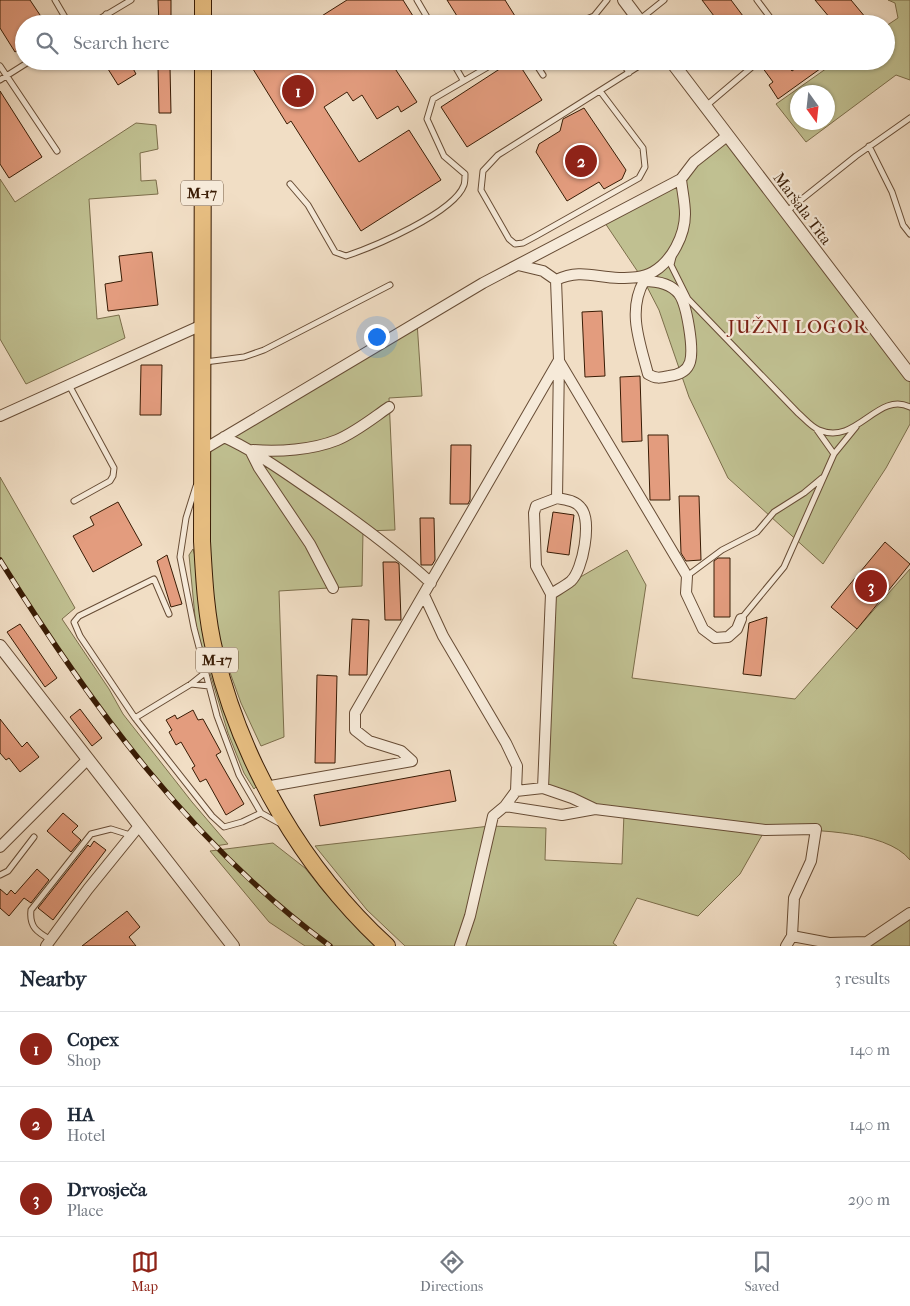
<!DOCTYPE html>
<meta charset="utf-8">
<style>
:root{--surface:#fff;--page:#f2f2f3;--text:#1f2937;--muted:#747a83;--line:#e0e1e3;--accent:#8f2418}
body{margin:0;font-family:"IM FELL French Canon",serif;background:var(--page);color:var(--text)}
.compass{position:absolute;left:790px;top:85px;width:45px;height:45px;border-radius:50%;background:var(--surface);box-shadow:0 1px 4px #0004;rotate:165deg}
.you{position:absolute;left:376px;top:336px;width:18px;height:18px;margin:-12px;border:4px solid #fff;border-radius:50%;background:#1a73e8;box-shadow:0 0 0 8px #1a73e833}
.badge{display:grid;place-items:center;width:32px;height:32px;border-radius:50%;background:var(--accent);color:#fff;font-size:16px;font-weight:700}
.pin{position:absolute;translate:-50% -50%;border:2px solid #fff;box-shadow:0 1px 5px #0006}
.list{margin:0;padding:0;list-style:none}
h2{display:flex;justify-content:space-between;align-items:center;height:65px;margin:0;padding:0 20px;font-size:21px}
h2 small{font-size:16px;font-weight:400;color:var(--muted)}
.list li{display:grid;grid-template-columns:32px 1fr auto;gap:15px;align-items:center;box-sizing:border-box;height:75px;padding:0 20px;border-top:1px solid var(--line)}
.list b{display:block;font-size:19px;white-space:nowrap}
.list p{margin:0;font-size:16px;white-space:nowrap;color:var(--muted)}
.list em{font-size:16px;font-style:normal;color:var(--muted)}
.icon{flex:none;width:28px;height:28px;fill:none;stroke:currentColor;stroke-width:2;stroke-linecap:round;stroke-linejoin:round}
.map{position:relative;flex:none;width:910px;height:946px;overflow:hidden}
.search{position:absolute;background:var(--surface);box-shadow:0 1px 4px #0004;left:15px;right:15px;top:15px;height:55px;display:flex;align-items:center;gap:12px;box-sizing:border-box;padding:0 18px;border-radius:28px;color:var(--muted);font-size:19px}
.sheet{height:290px;background:var(--surface)}
nav{display:flex;justify-content:space-around;align-items:center;box-sizing:border-box;height:70px;border-top:1px solid var(--line);background:var(--surface);font-size:14px;color:var(--muted)}
nav a{display:grid;justify-items:center;gap:2px}
nav .on{color:var(--accent)}
.map>svg:first-child{display:block}
</style>
<div class="map">
<svg width="910" height="946" viewBox="0 0 910 946">
<rect width="100%" height="100%" fill="#f1dec5"/>
<filter id="stains"><feTurbulence type="fractalNoise" baseFrequency=".004" numOctaves="4"/><feColorMatrix values="0 0 0 0 .2 0 0 0 0 .09 0 0 0 0 .02 0 0 0 .5 -.17"/></filter>
<radialGradient id="worn" r=".72"><stop offset=".6" stop-color="#630" stop-opacity="0"/><stop offset="1" stop-color="#630" stop-opacity=".3"/></radialGradient>
<!-- green -->
<path fill="#c0c091" stroke="#7c6e4b" fill-rule="evenodd" d="M 888,0 L 910,0 L 910,80 L 896,75 L 806,142 L 776,104 L 837,61 L 886,61 L 886,26 L 898,18 L 895,3 ZM 798,92 L 828,92 L 828,122 L 798,122 Z
M 136,123 L 156,125 L 158,149 L 140,153 L 141,181 L 156,180 L 158,194 L 89,199 L 97,319 L 119,315 L 125,338 L 26,384 L 0,339 L 0,179 L 15,202 Z
M 727,136 L 910,375 L 910,424 L 886,468 L 823,564 L 728,478 L 689,397 L 659,310 L 644,281 L 603,220 L 668,185 Z
M 417,322 L 422,396 L 389,398 L 395,530 L 363,531 L 362,586 L 279,591 L 284,737 L 261,746 L 241,703 L 207,609 L 201,451 Z
M 0,477 L 75,608 L 62,619 L 109,689 L 123,714 L 192,802 L 228,844 L 215,846 L 151,776 L 74,673 L 0,559 Z
M 193,549 L 257,786 L 254,789 L 244,773 L 228,733 L 196,627 L 189,555 Z
M 627,550 L 646,585 L 632,678 L 795,699 L 910,569 L 910,860 C 886,829 803,829 765,830 L 740,874 L 698,916 L 637,898 L 613,943 L 617,946 L 405,946 L 367,910 L 315,846 L 490,826 L 546,828 L 545,860 L 622,864 L 624,813 L 543,788 L 551,594 Z
M 273,843 L 305,868 L 325,893 L 376,946 L 305,946 L 269,922 L 210,851 Z
M 910,913 L 910,946 L 829,946 L 867,942 Z"/>
<!-- building -->
<path fill="#e39c7e" stroke="#391c05" d="M 0,0 L 30,0 L 46,24 L 24,24 L 24,46 L 15,52 L 0,28 Z
M 158,0 L 171,0 L 171,24 L 159,24 Z
M 347,0 L 403,0 L 418,24 L 309,24 Z
M 447,0 L 505,0 L 520,24 L 462,24 Z
M 702,0 L 731,0 L 749,24 L 720,24 Z
M 815,0 L 851,0 L 871,24 L 835,24 Z
M 103,61 L 129,61 L 136,74 L 118,85 Z
M 248,61 L 390,61 L 417,102 L 401,112 L 398,106 L 377,119 L 362,95 L 353,101 L 347,92 L 324,107 L 359,162 L 409,130 L 441,180 L 361,231 L 291,121 L 287,124 Z
M 512,61 L 517,61 L 542,100 L 467,147 L 441,107 Z
M 770,61 L 784,61 L 792,71 L 806,61 L 831,61 L 778,99 L 769,85 L 773,82 L 762,67 Z
M 158,67 L 170,67 L 171,113 L 159,113 Z
M 0,91 L 42,157 L 9,178 L 0,164 Z
M 584,108 L 626,170 L 622,179 L 604,189 L 599,182 L 567,201 L 536,152 L 539,144 L 560,131 L 563,119 Z
M 152,252 L 158,305 L 108,311 L 105,284 L 122,281 L 119,256 Z
M 602,311 L 605,376 L 585,377 L 582,312 Z
M 141,365 L 162,365 L 161,415 L 140,415 Z
M 640,376 L 642,441 L 622,442 L 620,377 Z
M 648,435 L 668,435 L 670,500 L 650,500 Z
M 451,445 L 471,445 L 470,500 L 468,504 L 450,504 Z
M 679,496 L 699,496 L 701,560 L 686,561 L 681,553 Z
M 118,502 L 142,545 L 93,572 L 73,536 L 94,525 L 90,517 Z
M 553,512 L 574,515 L 569,555 L 547,552 Z
M 420,518 L 434,518 L 435,560 L 432,565 L 421,565 Z
M 885,542 L 910,564 L 857,629 L 831,607 Z
M 167,555 L 182,604 L 171,607 L 157,561 Z
M 718,558 L 730,558 L 730,617 L 714,617 L 714,561 Z
M 383,562 L 396,562 L 399,564 L 401,620 L 385,620 Z
M 767,617 L 761,676 L 743,674 L 749,623 Z
M 352,619 L 369,620 L 367,675 L 349,675 Z
M 20,624 L 57,678 L 45,687 L 7,632 Z
M 317,675 L 337,676 L 335,763 L 315,763 Z
M 80,709 L 102,738 L 92,746 L 70,717 Z
M 193,710 L 198,720 L 203,719 L 221,752 L 216,755 L 244,804 L 226,815 L 206,779 L 200,782 L 192,768 L 195,766 L 181,742 L 176,745 L 169,732 L 172,730 L 166,720 L 175,715 L 177,719 Z
M 0,719 L 22,747 L 27,742 L 39,757 L 20,772 L 9,758 L 6,760 L 0,753 Z
M 450,770 L 456,801 L 320,826 L 314,795 Z
M 63,813 L 78,826 L 72,832 L 81,840 L 71,852 L 47,831 Z
M 94,841 L 106,850 L 53,920 L 38,908 L 88,845 L 90,847 Z
M 37,869 L 49,880 L 31,903 L 24,898 L 9,916 L 0,908 L 0,889 L 7,895 L 11,890 L 15,894 Z
M 127,911 L 140,927 L 129,937 L 136,946 L 82,946 Z"/>
<g fill="none" stroke-linecap="round" stroke-linejoin="round">
<!-- service casing -->
<g stroke="#674c35" stroke-width="7">
<path id="service" d="M 55,0 L 69,24
M 417,0 L 431,24
M 757,0 L 775,24
M 106,14 L 113,24
M 594,16 L 599,24
M 639,20 L 664,0
M 91,24 L 131,0
M 574,24 L 594,16 L 607,0
M 452,61 L 463,80
M 534,61 L 543,75
M 622,61 L 629,73
M 0,66 L 57,151
M 0,80 L 30,61
M 600,91 L 643,148 L 645,167 L 639,178 L 536,236 L 523,243 L 515,244 L 509,239 L 481,190 L 483,171 L 498,155 L 647,61
M 706,106 L 759,61
M 869,146 L 892,192 L 903,225 L 910,234
M 290,184 L 308,205 L 335,252 L 346,256 C 373,247 454,213 464,185 C 465,182 465,177 465,174 L 444,156 L 427,119 L 433,99 L 498,61
M 787,211 L 856,156 L 910,118
M 673,257 L 671,265 L 688,299 L 798,413 C 804,418 811,427 819,430 C 857,446 877,391 910,407
M 205,362 L 244,357 L 264,350 L 390,285
M 69,385 L 114,468 L 113,476 L 110,481 L 74,501
M 817,430 L 834,454
M 196,486 L 186,518 L 180,557 L 194,628 L 217,716 L 239,775 L 261,813 L 279,823
M 687,576 L 722,550 L 757,532 L 774,512 L 804,493 L 822,478
M 741,619 L 784,567 L 834,454 L 856,427
M 206,672 L 191,684 L 135,718 L 212,816 L 224,827 L 242,822 L 261,813
M 191,684 L 209,686
M 135,718 L 80,636 L 74,622 L 79,616 L 154,579 L 169,614
M 0,875 L 8,871 L 34,837
M 51,940 C 37,932 29,927 31,910 L 91,834 L 111,829 L 130,835"/>
</g>
<!-- minor casing -->
<g stroke="#674c35" stroke-width="12">
<path id="minor" d="M 518,265 L 543,271 L 556,280 L 559,360 L 557,498 L 536,506 L 534,513 L 536,566 L 551,594 L 543,788
M 641,277 L 644,281 C 656,281 671,284 679,294 C 687,305 694,349 690,362 C 687,372 678,375 669,376 C 660,378 656,379 648,374 C 640,343 627,311 644,281
M 556,280 C 580,269 594,277 619,278 C 630,278 643,278 653,272 C 672,261 685,235 685,214 C 685,202 682,190 681,179
M 559,361 L 687,576 L 686,593 L 703,629 L 715,638 L 728,637 L 737,629 L 741,619
M 0,416 L 202,325
M 224,437 C 252,450 277,467 303,485 C 348,515 391,546 431,583
M 250,450 L 259,468 L 310,544 L 333,588
M 253,450 C 279,452 312,450 337,440 C 356,432 373,418 389,407
M 201,451 L 483,283 L 681,179 L 694,162 L 727,136
M 551,594 C 557,590 565,586 571,581 C 583,570 592,521 581,508 C 575,500 566,500 557,498
M 424,595 L 443,636 L 506,743 L 517,766 L 516,791
M 265,787 L 412,761 L 401,751 L 369,741 L 355,730 L 355,713 L 559,360
M 505,806 L 516,791 L 543,788 L 572,798 L 595,809
M 0,847 L 88,759
M 46,946 L 88,889 L 139,826
M 460,946 L 470,916 L 493,816 L 505,806 L 562,815 L 595,809 L 765,830 L 816,829 L 811,861 L 794,898 L 792,936
M 786,946 L 792,936 L 829,943 L 867,942 L 910,913"/>
</g>
<!-- tertiary casing -->
<g stroke="#674c35" stroke-width="14">
<path id="tertiary" d="M 624,0 L 642,24
M 671,61 L 910,375
M 0,646 L 233,946"/>
</g>
<!-- primary casing -->
<g stroke="#391c05" stroke-width="18">
<path id="primary" d="M 203,24 L 203,0
M 203,61 L 202,541 C 204,578 206,617 215,653 C 242,764 303,869 387,946"/>
</g>
<!-- service -->
<use href="#service" stroke="#f6ead9" stroke-width="5"/>
<!-- minor -->
<use href="#minor" stroke="#f6ead9" stroke-width="10"/>
<!-- tertiary -->
<use href="#tertiary" stroke="#f6ead9" stroke-width="12"/>
<!-- primary -->
<use href="#primary" stroke="#e8bf82" stroke-width="16"/>
<!-- rail casing -->
<g stroke="#391c05" stroke-width="5.5">
<path id="rail" d="M 0,560 C 90,704 192,845 330,946"/>
</g>
<!-- rail -->
<use href="#rail" stroke="#f6ead9" stroke-width="4" stroke-dasharray="11" stroke-linecap="butt"/>
</g>
<g text-anchor="middle" stroke-width="4.5" stroke-linejoin="round" paint-order="stroke">
<!-- shield labels -->
<g fill="#f6ead9" stroke="#725a45" stroke-width="1">
<rect x="181" y="180.5" width="42" height="25" rx="4"/>
<rect x="196" y="647.5" width="42" height="25" rx="4"/>
</g>
<g font-size="15" font-weight="bold" fill="#391c05">
<text x="202" y="198">M-17</text>
<text x="217" y="665">M-17</text>
</g>
<!-- street labels -->
<g font-size="16" fill="#391c05" stroke="#f6ead9">
<text transform="translate(803 208) rotate(53)" y="6">Maršala Tita</text>
</g>
<!-- quarter labels -->
<g font-size="19" letter-spacing="1" fill="#7a1f14" stroke="#f6ead9">
<text x="798" y="333">JUŽNI LOGOR</text>
</g>
</g>
<rect width="100%" height="100%" filter="url(#stains)"/>
<rect width="100%" height="100%" fill="url(#worn)"/>
</svg>
<svg class="compass" viewBox="-18 -18 36 36"><path d="M0-13l5 13h-10z" fill="#e53935"/><path d="M0 13l5-13h-10z" fill="#747a83"/></svg>
<div class="you"></div>
<div class="pin badge" style="left:298px;top:91px">1</div>
<div class="pin badge" style="left:581px;top:161px">2</div>
<div class="pin badge" style="left:871px;top:586px">3</div>
<div class="search"><svg class="icon" aria-label="search" viewBox="0 0 24 24"><circle cx="10" cy="10" r="6"/><path d="M15 15l6 6"/></svg>Search here</div>
</div>
<section class="sheet">
<h2>Nearby<small>3 results</small></h2>
<ul class="list">
<li><span class="badge">1</span><div><b>Copex</b><p>Shop</p></div><em>140 m</em></li>
<li><span class="badge">2</span><div><b>HA</b><p>Hotel</p></div><em>140 m</em></li>
<li><span class="badge">3</span><div><b>Drvosječa</b><p>Place</p></div><em>290 m</em></li>
</ul>
</section>
<nav>
<a class="on"><svg class="icon" aria-label="map" viewBox="0 0 24 24"><path d="M3 6l6-2 6 2 6-2v14l-6 2-6-2-6 2zM9 4v14M15 6v14"/></svg>Map</a>
<a><svg class="icon" aria-label="directions" viewBox="0 0 24 24"><path d="M12 3l9 9-9 9-9-9zM9 14v-3h6M13 9l2 2-2 2"/></svg>Directions</a>
<a><svg class="icon" aria-label="saved" viewBox="0 0 24 24"><path d="M7 4h10v16l-5-4-5 4z"/></svg>Saved</a>
</nav>
